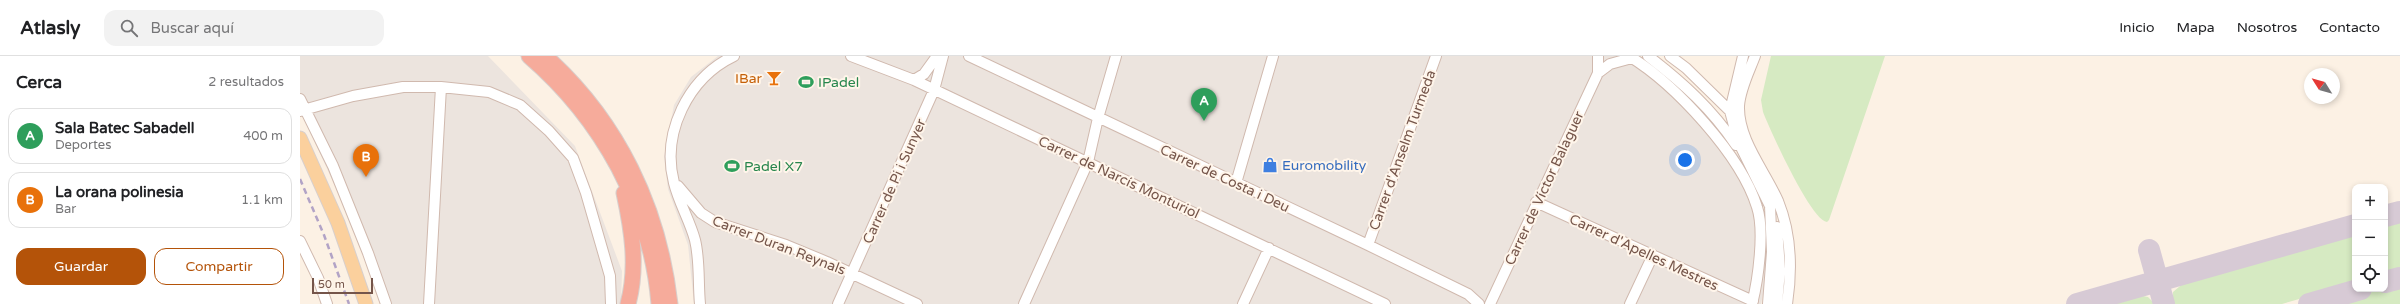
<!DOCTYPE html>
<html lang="es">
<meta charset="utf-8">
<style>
:root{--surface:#fff;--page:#f2f2f2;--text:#202124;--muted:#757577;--line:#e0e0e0;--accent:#b45309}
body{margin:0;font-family:"Varela Round",sans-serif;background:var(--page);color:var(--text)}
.controls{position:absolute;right:12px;bottom:12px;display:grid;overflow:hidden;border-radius:8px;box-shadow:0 2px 6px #0003}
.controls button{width:36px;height:36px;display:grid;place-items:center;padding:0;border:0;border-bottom:1px solid var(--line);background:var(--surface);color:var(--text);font:20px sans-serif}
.compass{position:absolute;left:2004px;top:12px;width:36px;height:36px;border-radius:50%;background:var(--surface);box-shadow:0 2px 6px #0003;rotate:307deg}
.scale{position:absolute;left:12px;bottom:10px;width:61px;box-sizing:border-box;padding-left:4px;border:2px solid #75554a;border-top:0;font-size:11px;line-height:14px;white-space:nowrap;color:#75554a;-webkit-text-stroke:3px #fff5ea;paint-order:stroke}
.you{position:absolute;left:1385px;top:104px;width:14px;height:14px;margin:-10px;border:3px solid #fff;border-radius:50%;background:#1a73e8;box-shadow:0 0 0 6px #1a73e833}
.badge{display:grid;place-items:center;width:26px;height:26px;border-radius:50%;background:var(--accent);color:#fff;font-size:13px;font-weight:700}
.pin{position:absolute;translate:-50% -33px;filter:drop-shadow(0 1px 2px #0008)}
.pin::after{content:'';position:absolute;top:21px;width:14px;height:12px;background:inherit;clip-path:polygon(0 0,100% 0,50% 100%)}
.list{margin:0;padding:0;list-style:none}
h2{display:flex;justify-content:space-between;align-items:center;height:52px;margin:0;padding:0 16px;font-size:17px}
h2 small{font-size:13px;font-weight:400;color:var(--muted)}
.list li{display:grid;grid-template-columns:26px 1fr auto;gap:12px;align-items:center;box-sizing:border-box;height:56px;margin:0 8px 8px;padding:0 8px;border:1px solid var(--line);border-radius:12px}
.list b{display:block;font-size:15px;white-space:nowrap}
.list p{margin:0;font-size:13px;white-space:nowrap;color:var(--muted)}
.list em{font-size:13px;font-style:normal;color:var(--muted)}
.actions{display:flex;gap:8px;padding:12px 16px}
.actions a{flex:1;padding:9px 0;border:1px solid var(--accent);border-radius:12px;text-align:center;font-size:14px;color:var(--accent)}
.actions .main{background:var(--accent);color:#fff}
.icon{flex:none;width:22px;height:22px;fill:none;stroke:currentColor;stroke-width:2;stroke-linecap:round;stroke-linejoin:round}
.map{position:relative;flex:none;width:2100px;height:248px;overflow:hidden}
header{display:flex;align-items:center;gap:24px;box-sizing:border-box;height:56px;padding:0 20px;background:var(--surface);border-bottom:1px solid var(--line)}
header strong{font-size:19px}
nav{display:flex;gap:22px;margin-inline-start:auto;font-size:14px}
.search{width:280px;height:36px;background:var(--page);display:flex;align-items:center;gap:10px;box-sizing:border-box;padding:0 14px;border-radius:12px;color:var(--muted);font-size:15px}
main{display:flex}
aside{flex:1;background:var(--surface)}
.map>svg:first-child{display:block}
</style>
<header>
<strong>Atlasly</strong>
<div class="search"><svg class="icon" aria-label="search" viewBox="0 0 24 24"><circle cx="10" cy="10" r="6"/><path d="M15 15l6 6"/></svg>Buscar aquí</div>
<nav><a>Inicio</a><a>Mapa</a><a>Nosotros</a><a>Contacto</a></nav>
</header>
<main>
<aside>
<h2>Cerca<small>2 resultados</small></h2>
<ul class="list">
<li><span class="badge" style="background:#2e9e5b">A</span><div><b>Sala Batec Sabadell</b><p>Deportes</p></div><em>400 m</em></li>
<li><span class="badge" style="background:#e8710a">B</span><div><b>La orana polinesia</b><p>Bar</p></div><em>1.1 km</em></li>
</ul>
<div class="actions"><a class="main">Guardar</a><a>Compartir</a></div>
</aside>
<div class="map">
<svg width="2100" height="248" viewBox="0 0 2100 248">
<rect width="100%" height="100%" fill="#fcf1e4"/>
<!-- industrial -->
<path fill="#ece4de" d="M 0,0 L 188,0 L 275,90 L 322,215 L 321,248 L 82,248 L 46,154 L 0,54 Z
M 418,0 L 1336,0 L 1382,35 L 1415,70 L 1441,103 L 1461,151 L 1467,178 L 1467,218 L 1461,248 L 394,248 L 388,189 L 368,133 L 364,101 L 374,49 L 391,21 Z"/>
<!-- green -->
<path fill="#d6eac2" d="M 1471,0 L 1585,0 L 1529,164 L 1527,166 C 1511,165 1470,74 1463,56 L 1461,44 Z
M 2100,162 L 2100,214 L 2085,219 L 2085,167 Z
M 2055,175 L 2055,227 L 1982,248 L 1872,248 L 1873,236 L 1886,225 Z
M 2100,228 L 2100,248 L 2031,248 Z
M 1843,240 L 1848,241 L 1855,248 L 1800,248 Z"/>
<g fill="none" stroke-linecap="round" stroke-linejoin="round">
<!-- taxiway -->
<path stroke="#d7cad5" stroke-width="22" d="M 2085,160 L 2100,156
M 1849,194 L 1864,248
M 2085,226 L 2100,222
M 1777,248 L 2055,169
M 2009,248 L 2061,233"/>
<!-- minor casing -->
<g stroke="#d0b9ae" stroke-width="12">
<path id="minor" d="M 551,0 L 614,24 L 1085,248
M 669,0 L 1068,189 L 1168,238 L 1179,248
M 1329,0 C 1375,28 1441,99 1457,151 C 1465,175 1458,224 1452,248
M 1348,0 C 1382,26 1412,53 1436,89
M 1370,0 L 1386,12 L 1432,57
M 1443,0 L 1430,55 L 1438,85 L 1470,150 L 1472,196 L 1468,248
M 1455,0 C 1449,16 1440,33 1439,50 C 1438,84 1465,115 1478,145 C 1491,177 1492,215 1487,248
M 1298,17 L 1310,8 L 1332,2
M 614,24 L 624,18 L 637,0
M 0,43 L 33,110 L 68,197 L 86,248
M 0,55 L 53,40 L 103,31 L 141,31 L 189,36 L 220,49 L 249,75 L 273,102 L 286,137 L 310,220 L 311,248
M 936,127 L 973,0
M 378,130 L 401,157 L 415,166 L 486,189 L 527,206 L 617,248
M 1236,146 L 1453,245
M 0,185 L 18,222 L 27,248
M 1068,189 L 1136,0
M 129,248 L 141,31
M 400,248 C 398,227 400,204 395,184 C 390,165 379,147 374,127 C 361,77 388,22 434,0
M 538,248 L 634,34 L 643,0
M 724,248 L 788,106 L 798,62 L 816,0
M 943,248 L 969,192
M 1190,248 L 1298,17 L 1298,0
M 1330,248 L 1353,199
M 1477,248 L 1480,214 L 1477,171"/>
</g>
<!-- major casing -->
<g stroke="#d8cfcc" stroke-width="15">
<path id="major" d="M 0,82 L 38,167 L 66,248"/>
</g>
<!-- highway casing -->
<g stroke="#d8cfcc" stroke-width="17">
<path id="highway" d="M 229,0 C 302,63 351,151 359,248
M 245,0 C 318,65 359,152 370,248
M 324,137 C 332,174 338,211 328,248"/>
</g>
<!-- minor -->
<use href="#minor" stroke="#fff" stroke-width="10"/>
<!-- major -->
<use href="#major" stroke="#fbd09d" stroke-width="13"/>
<!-- highway -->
<use href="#highway" stroke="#f6ab9b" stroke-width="15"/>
<!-- rail -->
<path stroke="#b2a3c6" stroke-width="2.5" stroke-dasharray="6 4" stroke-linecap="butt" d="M 0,123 L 24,179 L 49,248"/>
</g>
<!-- icons -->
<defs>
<g id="bar-bare" transform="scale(1.2)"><path d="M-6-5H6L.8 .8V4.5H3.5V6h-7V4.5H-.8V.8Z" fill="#e8710a" stroke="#fff5ea" stroke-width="2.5" paint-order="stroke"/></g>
<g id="stadium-bare" transform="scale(1.2)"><path d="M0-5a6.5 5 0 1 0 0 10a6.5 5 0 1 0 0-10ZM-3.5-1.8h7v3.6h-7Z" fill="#2e9e5b" stroke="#fff5ea" stroke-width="2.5" paint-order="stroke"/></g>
<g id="shop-bare" transform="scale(1.2)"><path d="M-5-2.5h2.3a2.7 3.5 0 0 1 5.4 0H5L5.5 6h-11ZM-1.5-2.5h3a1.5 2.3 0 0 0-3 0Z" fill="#3f7fe0" stroke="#fff5ea" stroke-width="2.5" paint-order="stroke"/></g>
</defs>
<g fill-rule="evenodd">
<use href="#bar-bare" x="474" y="22"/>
<use href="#stadium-bare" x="506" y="26"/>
<use href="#shop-bare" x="970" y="109"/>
<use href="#stadium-bare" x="432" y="110"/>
</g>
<g text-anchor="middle" stroke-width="4" stroke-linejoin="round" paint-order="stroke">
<!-- food labels -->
<g font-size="14" fill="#c56008" stroke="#fff5ea" text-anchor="end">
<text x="462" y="27">IBar</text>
</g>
<!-- leisure labels -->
<g font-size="14" fill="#27864d" stroke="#fff5ea" text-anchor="start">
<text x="518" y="31">IPadel</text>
<text x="444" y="115">Padel X7</text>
</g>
<!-- street labels -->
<g font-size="14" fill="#75554a" stroke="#fff5ea">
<text transform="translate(1102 94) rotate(-70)" y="5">Carrer d'Anselm Turmeda</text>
<text transform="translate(819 121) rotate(25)" y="5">Carrer de Narcís Monturiol</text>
<text transform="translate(925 122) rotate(25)" y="5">Carrer de Costa i Deu</text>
<text transform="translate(594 125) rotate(-66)" y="5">Carrer de Pi i Sunyer</text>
<text transform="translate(1244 132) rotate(-65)" y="5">Carrer de Víctor Balaguer</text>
<text transform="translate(479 189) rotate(21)" y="5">Carrer Duran Reynals</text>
<text transform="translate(1344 196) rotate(25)" y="5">Carrer d'Apelles Mestres</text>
</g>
<!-- shop labels -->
<g font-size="14" fill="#366cbe" stroke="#fff5ea" text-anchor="start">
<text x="982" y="114">Euromobility</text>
</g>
</g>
</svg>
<div class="controls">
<button>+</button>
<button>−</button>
<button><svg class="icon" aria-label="locate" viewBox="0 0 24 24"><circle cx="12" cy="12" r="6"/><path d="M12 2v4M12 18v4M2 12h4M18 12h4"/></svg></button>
</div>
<svg class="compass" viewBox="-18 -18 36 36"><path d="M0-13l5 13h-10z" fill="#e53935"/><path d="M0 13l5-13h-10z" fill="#757577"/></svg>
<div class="scale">50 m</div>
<div class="you"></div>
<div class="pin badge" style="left:904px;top:65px;background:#2e9e5b">A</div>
<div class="pin badge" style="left:66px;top:121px;background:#e8710a">B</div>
</div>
</main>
